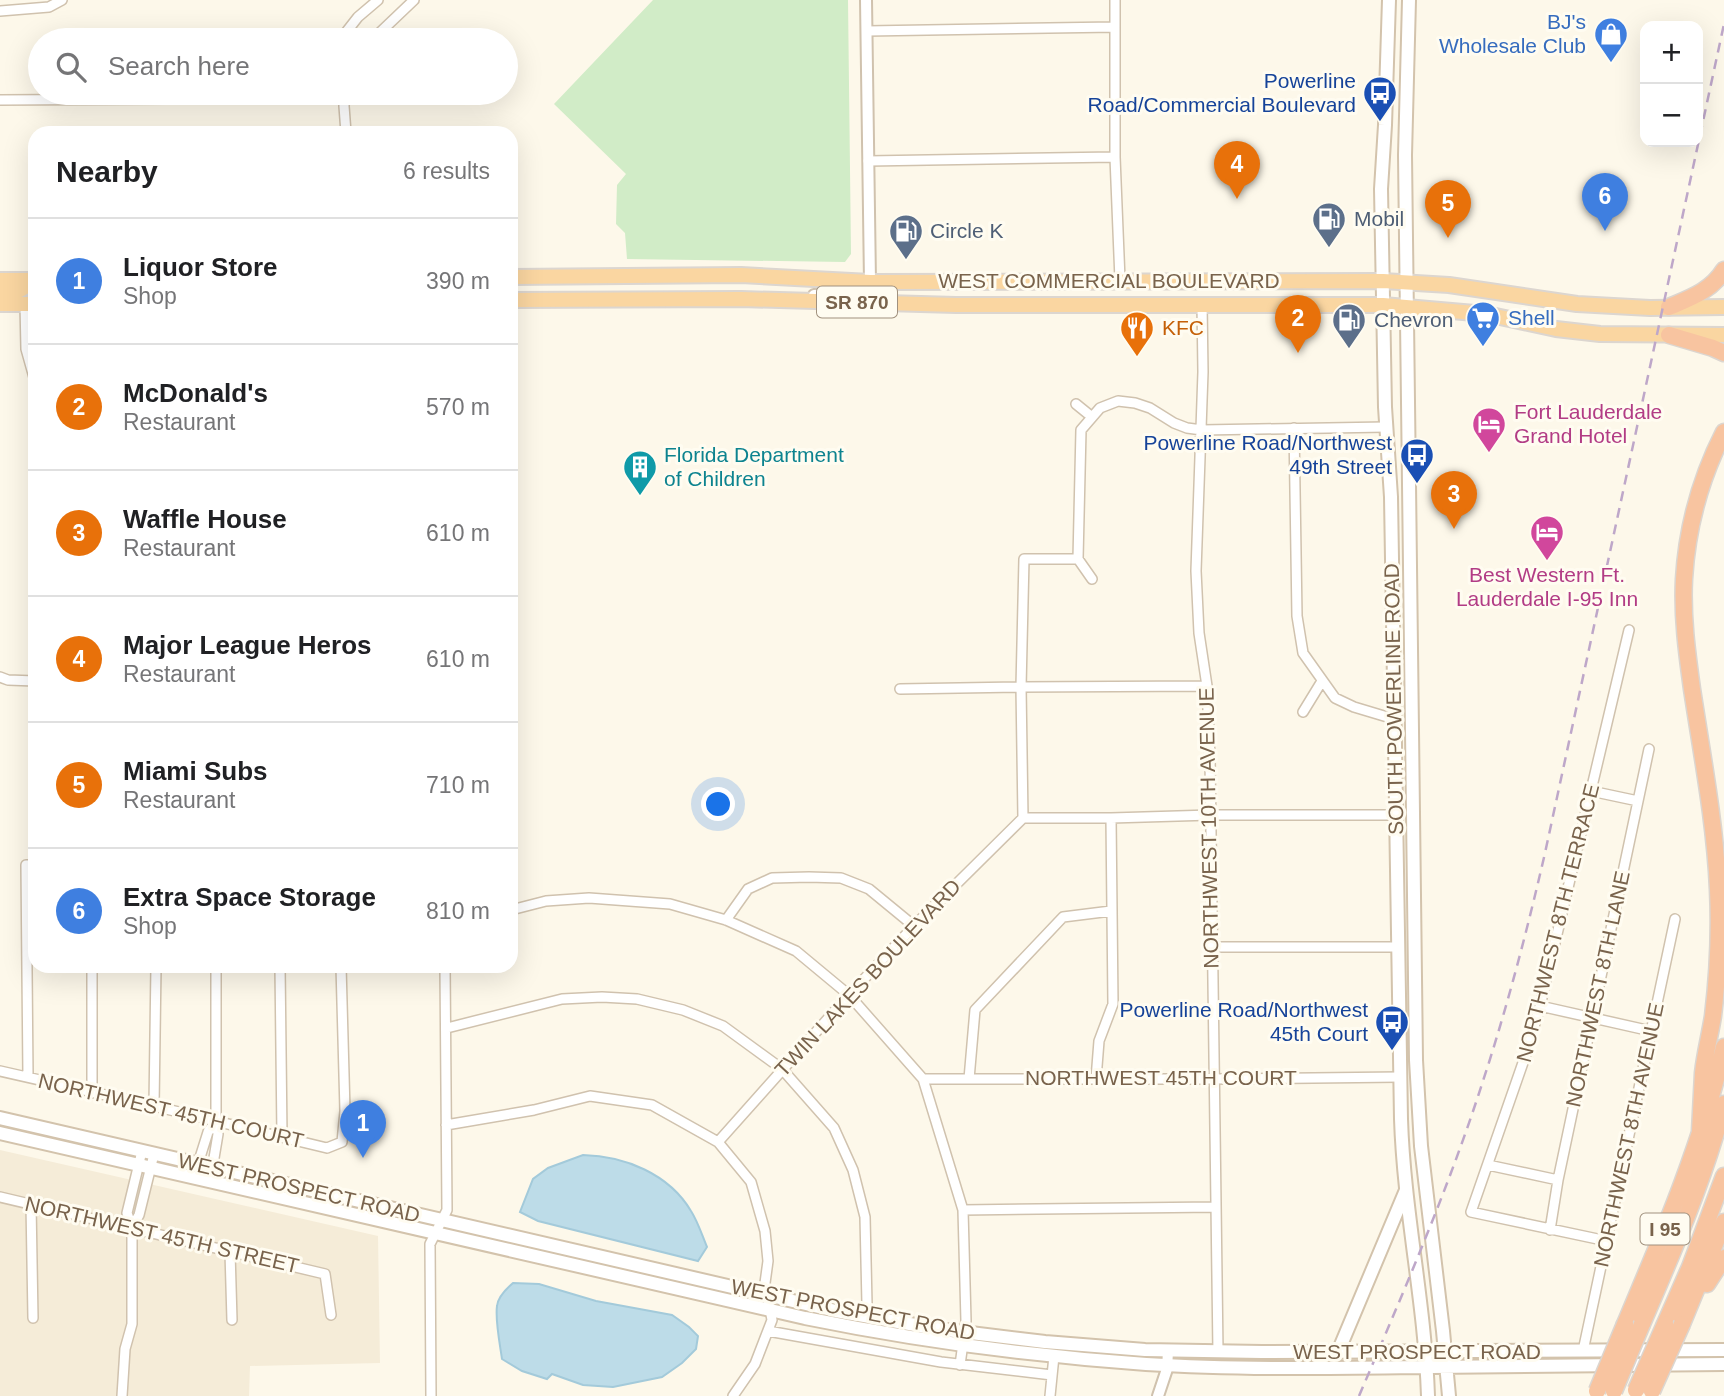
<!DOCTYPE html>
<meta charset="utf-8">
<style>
:root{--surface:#fff;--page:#f6f6f6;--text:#202124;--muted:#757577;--line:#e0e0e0;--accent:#1a73e8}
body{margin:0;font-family:Arial,sans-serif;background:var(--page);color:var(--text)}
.controls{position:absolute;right:21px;top:21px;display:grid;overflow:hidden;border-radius:14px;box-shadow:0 7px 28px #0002}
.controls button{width:63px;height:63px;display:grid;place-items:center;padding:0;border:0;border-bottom:2px solid var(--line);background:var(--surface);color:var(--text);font:35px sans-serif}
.you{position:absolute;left:719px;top:805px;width:24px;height:24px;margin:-18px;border:5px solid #fff;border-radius:50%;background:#1a73e8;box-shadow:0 0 0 10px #1a73e833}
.badge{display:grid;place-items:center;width:46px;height:46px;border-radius:50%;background:var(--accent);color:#fff;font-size:23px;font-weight:700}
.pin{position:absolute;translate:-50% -58px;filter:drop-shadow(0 2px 4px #0008)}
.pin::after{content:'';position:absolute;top:37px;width:24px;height:21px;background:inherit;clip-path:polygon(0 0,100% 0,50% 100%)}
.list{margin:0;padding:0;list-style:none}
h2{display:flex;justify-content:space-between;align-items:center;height:91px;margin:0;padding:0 28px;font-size:30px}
h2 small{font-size:23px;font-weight:400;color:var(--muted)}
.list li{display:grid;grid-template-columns:46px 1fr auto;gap:21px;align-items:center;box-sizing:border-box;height:126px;padding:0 28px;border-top:2px solid var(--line)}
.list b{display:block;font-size:26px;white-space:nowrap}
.list p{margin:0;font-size:23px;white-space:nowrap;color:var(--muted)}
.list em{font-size:23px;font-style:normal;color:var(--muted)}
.icon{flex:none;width:38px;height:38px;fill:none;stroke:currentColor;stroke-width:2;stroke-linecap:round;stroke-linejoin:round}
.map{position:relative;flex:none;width:1724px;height:1396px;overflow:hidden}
.search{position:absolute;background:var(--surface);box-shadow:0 7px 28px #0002;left:28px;top:28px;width:490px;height:77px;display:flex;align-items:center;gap:18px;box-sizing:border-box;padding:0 24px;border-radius:38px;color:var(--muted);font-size:26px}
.panel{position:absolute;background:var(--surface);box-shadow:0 7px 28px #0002;left:28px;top:126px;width:490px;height:847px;border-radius:21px}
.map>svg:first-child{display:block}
</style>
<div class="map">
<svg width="1724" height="1396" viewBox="0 0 1724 1396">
<rect width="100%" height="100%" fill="#fdf8ea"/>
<!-- residential -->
<path fill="#f5ecd8" d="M 0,1150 L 378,1236 L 380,1363 L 250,1366 L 249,1396 L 0,1396 Z"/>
<!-- green -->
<path fill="#d1ecc7" d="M 653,0 L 848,0 L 851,254 L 845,262 L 627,259 L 625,233 L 616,224 L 617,185 L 626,174 L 554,104 Z"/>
<!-- water -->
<path fill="#bddce8" stroke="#a3cada" stroke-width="2" d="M 583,1155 C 625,1156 669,1174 691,1211 C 698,1222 702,1235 707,1247 L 698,1261 L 538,1221 L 520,1212 L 533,1179 L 548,1168 Z
M 513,1283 L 539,1284 L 596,1301 L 672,1315 L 689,1327 L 698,1336 L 696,1349 L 682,1363 L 662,1377 L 613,1387 L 583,1385 L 552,1374 L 547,1379 L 522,1371 L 502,1359 C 500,1345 495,1320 497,1306 C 498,1297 506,1289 513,1283 Z"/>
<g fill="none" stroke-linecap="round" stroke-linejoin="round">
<!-- minor casing -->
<g stroke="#d0c2ae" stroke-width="12">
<path id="minor" d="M 1115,0 L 1115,157 L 1120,280
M 0,11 L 49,7 L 62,0
M 867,31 L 1115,27
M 340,40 L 358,17 L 378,0
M 372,40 L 414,0
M 345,93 L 344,106 L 346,133
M 0,100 L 167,99 L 251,93
M 868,161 L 1115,157
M 25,304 L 26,349 L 35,381
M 1202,304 L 1203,372 L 1196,571 L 1199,633 L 1207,686 L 1210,758 L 1218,1352
M 1076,404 L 1092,417
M 1294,428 L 1297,616 L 1303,653 L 1335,698 L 1354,707 L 1394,719
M 1092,579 L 1078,559 L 1081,430 L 1100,408 L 1118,401 L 1135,403 L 1150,408 L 1174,423 L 1187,428 L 1202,430 L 1386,427
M 0,677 L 8,680 L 35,681
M 900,689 L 1021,687 L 1207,686
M 1303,712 L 1322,681
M 1591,791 L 1638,801
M 1023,818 L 1111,818 L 1211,815 L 1396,815
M 1023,818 L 1021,687 L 1024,559 L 1078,559
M 511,910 L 546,901 L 589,898 L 670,904 L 726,920 L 796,951 L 849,995 L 923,1079 L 963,1210 L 966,1321 L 960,1365
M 726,920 L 748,889 L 772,878 L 809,877 L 841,878 L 869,889 L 914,926
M 1212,947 L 1399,947
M 280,966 L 282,1136
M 1540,1006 L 1651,1031
M 447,1028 L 562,999 L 602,997 L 637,999 L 683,1010 L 723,1026 L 782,1069 L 834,1128 L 853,1170 L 865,1217 L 867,1304 L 866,1316
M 0,1071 L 154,1106 L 327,1148 L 342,1142 L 345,1111 L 341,966
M 28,1076 L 26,865 L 35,865
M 923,1079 L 1214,1079 L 1400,1077
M 969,1079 L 975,1010 L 1063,917 L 1111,911
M 1096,1079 L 1099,1041 L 1113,1004 L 1111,818
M 92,1093 L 92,966
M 154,1106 L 156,966
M 446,1125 L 534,1110 L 590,1096 L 652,1105 L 718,1142 L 751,1182 L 765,1231 L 768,1261 L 765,1283 L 772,1320 L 755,1364 L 733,1396
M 718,1142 L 849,995 L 914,926 L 1023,818
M 1488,1165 L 1558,1180
M 197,1167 L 208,1132 L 216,1121
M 212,1170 L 218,1134 L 216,1121 L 216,966
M 0,1197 L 325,1274 L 331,1315
M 31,1204 L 33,1318
M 963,1210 L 1216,1207
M 132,1227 L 139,1215 L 154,1154
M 1550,1230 L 1558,1180 L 1649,749
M 1607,1241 L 1471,1212 L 1526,1054 L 1540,1006 L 1629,630
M 230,1252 L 232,1320
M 768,1331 L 941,1362 L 1052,1375
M 1583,1351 L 1675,919
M 122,1396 L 125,1349 L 132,1324 L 132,1227 L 127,1213 L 142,1151
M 431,1396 L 430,1244 L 447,1210 L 445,966
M 1050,1396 L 1054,1356"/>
</g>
<!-- tertiary casing -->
<g stroke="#d0c2ae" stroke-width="14">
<path id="tertiary" d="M 814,295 C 834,294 854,294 870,282 L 866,0
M 1158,1396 L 1167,1369 L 1168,1351"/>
</g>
<!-- secondary casing -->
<g stroke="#d3c3ac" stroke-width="16">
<path id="secondary" d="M 1389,0 L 1385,125 L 1381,189 L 1385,407 L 1391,497 L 1401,1119 C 1404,1212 1425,1303 1428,1396
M 1409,0 L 1405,155 L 1416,1060 L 1421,1146 L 1443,1331 L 1449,1396
M 0,1118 L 836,1311 L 938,1329 L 1045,1342 L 1145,1350 L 1262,1352 L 1724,1350
M 0,1133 L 805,1318 C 918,1341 1031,1356 1146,1364 C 1241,1370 1337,1368 1432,1367 C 1530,1366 1627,1365 1724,1364
M 1338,1352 L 1406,1190"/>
</g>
<!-- trunk casing -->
<g stroke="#dcd6d0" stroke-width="18">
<path id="trunk" d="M 511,277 L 741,275 L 870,282 L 1383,281 L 1449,285 L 1577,304 L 1650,308 L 1724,307
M 0,280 L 34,280
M 0,292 L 20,290 L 35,281
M 511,300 L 741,299 L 956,305 L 1383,305 L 1486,314 L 1556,329 L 1600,334 L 1724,335
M 0,304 L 35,304"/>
</g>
<!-- motorway casing -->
<g stroke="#dcd6d0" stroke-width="19">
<path id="motorway" d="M 1669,307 C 1690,298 1711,291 1724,270
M 1669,335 L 1713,348 L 1724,353
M 1700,1131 C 1701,1112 1702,1092 1703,1073 C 1705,1054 1710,1035 1713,1016 C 1718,974 1720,931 1718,889 C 1715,822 1702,755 1692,689 C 1687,653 1682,616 1684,579 C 1687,528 1701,477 1724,432
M 1707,1284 L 1724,1258
M 1625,1324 C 1663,1234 1702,1143 1724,1047
M 1642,1324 C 1673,1252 1704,1180 1724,1104
M 1665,1324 L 1690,1267 L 1724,1176
M 1682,1324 L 1724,1222"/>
</g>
<!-- minor -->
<use href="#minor" stroke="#fff" stroke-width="9"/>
<!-- tertiary -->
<use href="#tertiary" stroke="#fff" stroke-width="10"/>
<!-- secondary -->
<use href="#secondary" stroke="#fff" stroke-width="12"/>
<!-- trunk -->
<use href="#trunk" stroke="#fad6a1" stroke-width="14"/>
<!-- motorway -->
<use href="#motorway" stroke="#f8c4a0" stroke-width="16"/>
<!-- rail -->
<path stroke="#bea7c9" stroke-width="2.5" stroke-dasharray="10 7" stroke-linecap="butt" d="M 1359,1396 C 1403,1293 1448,1190 1482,1084 C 1507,1008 1527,931 1545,853 L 1724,24"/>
<!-- motorway-bridge casing -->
<g stroke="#dcd6d0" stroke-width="19" stroke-linecap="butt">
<path id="motorway-bridge" d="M 1636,1390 L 1665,1324
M 1597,1391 L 1625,1324
M 1614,1391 L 1642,1324
M 1652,1391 L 1682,1324"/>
</g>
<!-- motorway-bridge -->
<use href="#motorway-bridge" stroke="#f8c4a0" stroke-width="16"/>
</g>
<!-- icons -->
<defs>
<g id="shop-pin" transform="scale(1.75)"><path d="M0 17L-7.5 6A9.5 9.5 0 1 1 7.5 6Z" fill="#3f7fe0" stroke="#fffcf1"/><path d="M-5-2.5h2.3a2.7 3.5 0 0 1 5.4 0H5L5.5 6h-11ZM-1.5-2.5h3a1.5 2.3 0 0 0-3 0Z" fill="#fff"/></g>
<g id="bus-pin" transform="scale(1.75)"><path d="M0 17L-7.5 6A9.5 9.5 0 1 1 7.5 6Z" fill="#1a4fb4" stroke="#fffcf1"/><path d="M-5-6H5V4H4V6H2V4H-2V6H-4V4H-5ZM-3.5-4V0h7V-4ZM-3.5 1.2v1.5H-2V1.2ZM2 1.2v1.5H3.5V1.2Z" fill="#fff"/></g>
<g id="fuel-pin" transform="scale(1.75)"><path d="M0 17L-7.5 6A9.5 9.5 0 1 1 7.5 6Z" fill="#5c6f8a" stroke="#fffcf1"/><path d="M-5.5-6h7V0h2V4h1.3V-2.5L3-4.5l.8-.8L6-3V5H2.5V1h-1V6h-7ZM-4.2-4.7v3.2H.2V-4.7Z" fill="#fff"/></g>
<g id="supermarket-pin" transform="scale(1.75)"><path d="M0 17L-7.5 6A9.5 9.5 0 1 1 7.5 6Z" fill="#3f7fe0" stroke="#fffcf1"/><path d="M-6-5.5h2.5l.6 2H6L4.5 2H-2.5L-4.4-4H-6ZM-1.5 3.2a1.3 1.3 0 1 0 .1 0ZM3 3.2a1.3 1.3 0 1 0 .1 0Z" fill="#fff"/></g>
<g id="restaurant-pin" transform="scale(1.75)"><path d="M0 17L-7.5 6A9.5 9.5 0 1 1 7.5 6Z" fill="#e8710a" stroke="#fffcf1"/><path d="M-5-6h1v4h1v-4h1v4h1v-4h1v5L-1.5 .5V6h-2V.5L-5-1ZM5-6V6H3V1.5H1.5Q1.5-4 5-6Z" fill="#fff"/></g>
<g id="hotel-pin" transform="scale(1.75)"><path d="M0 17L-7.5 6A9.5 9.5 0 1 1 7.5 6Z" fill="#d1479c" stroke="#fffcf1"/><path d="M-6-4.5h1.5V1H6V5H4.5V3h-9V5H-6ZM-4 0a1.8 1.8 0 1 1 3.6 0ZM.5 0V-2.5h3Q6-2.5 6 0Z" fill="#fff"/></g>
<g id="building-pin" transform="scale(1.75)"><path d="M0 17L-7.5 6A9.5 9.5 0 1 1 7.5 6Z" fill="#0f9aa8" stroke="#fffcf1"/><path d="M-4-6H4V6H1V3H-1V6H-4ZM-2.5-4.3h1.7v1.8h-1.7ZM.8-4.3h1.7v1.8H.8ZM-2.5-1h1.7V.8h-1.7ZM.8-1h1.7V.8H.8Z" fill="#fff"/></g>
</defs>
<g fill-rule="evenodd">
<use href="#shop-pin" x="1611" y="34"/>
<use href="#bus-pin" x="1380" y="93"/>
<use href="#fuel-pin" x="1329" y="219"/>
<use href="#fuel-pin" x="906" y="231"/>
<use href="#supermarket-pin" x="1483" y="318"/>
<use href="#fuel-pin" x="1349" y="320"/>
<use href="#restaurant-pin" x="1137" y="328"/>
<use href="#hotel-pin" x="1489" y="424"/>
<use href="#bus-pin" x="1417" y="455"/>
<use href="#building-pin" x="640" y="467"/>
<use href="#hotel-pin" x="1547" y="532"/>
<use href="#bus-pin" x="1392" y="1022"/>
</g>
<g text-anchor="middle" stroke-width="6" stroke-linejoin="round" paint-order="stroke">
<!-- shield labels -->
<g fill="#fffcf1" stroke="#a1917e" stroke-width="2">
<rect x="817" y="286.5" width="80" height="31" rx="5"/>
<rect x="1640.5" y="1213.5" width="49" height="31" rx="5"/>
</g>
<g font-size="19" font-weight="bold" fill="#79634c">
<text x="857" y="309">SR 870</text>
<text x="1665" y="1236">I 95</text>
</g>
<!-- shop labels -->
<g font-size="21" fill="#366cbe" stroke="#fffcf1" text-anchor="end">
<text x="1586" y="29">BJ's<tspan x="1586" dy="24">Wholesale Club</tspan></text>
<text x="1508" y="325" text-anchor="start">Shell</text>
</g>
<!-- transit labels -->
<g font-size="21" fill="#164399" stroke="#fffcf1" text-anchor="end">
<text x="1356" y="88">Powerline<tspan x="1356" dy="24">Road/Commercial Boulevard</tspan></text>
<text x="1392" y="450">Powerline Road/Northwest<tspan x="1392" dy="24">49th Street</tspan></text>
<text x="1368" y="1017">Powerline Road/Northwest<tspan x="1368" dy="24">45th Court</tspan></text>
</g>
<!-- service labels -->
<g font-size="21" fill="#4e5e75" stroke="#fffcf1" text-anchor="start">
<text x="1354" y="226">Mobil</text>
<text x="930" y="238">Circle K</text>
<text x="1374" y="327">Chevron</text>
</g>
<!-- street labels -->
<g font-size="21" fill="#79634c" stroke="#fffcf1">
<text x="1109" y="288">WEST COMMERCIAL BOULEVARD</text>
<text transform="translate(1394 699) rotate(-91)" y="7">SOUTH POWERLINE ROAD</text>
<text transform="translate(1209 828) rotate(-91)" y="7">NORTHWEST 10TH AVENUE</text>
<text transform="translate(1558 923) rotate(-76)" y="7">NORTHWEST 8TH TERRACE</text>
<text transform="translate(868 978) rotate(-47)" y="7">TWIN LAKES BOULEVARD</text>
<text transform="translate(1598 989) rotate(-78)" y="7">NORTHWEST 8TH LANE</text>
<text x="1161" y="1085">NORTHWEST 45TH COURT</text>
<text transform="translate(171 1111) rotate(13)" y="7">NORTHWEST 45TH COURT</text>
<text transform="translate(1629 1135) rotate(-78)" y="7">NORTHWEST 8TH AVENUE</text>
<text transform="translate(299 1188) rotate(13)" y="7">WEST PROSPECT ROAD</text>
<text transform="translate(162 1235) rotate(13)" y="7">NORTHWEST 45TH STREET</text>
<text transform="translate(853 1310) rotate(11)" y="7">WEST PROSPECT ROAD</text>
<text x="1417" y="1359">WEST PROSPECT ROAD</text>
</g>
<!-- food labels -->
<g font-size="21" fill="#c56008" stroke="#fffcf1" text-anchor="start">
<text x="1162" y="335">KFC</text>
</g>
<!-- hotel labels -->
<g font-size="21" fill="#b23c85" stroke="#fffcf1" text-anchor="start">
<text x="1514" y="419">Fort Lauderdale<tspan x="1514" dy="24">Grand Hotel</tspan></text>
<text x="1547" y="582" text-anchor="middle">Best Western Ft.<tspan x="1547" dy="24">Lauderdale I-95 Inn</tspan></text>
</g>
<!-- culture labels -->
<g font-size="21" fill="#0d838f" stroke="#fffcf1" text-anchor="start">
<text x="664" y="462">Florida Department<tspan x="664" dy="24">of Children</tspan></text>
</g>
</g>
</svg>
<div class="controls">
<button>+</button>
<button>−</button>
</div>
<div class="you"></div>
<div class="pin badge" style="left:363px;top:1158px;background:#3f7fe0">1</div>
<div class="pin badge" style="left:1298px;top:353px;background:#e8710a">2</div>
<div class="pin badge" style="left:1454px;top:529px;background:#e8710a">3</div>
<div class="pin badge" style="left:1237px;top:199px;background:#e8710a">4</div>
<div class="pin badge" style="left:1448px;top:238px;background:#e8710a">5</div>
<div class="pin badge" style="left:1605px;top:231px;background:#3f7fe0">6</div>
<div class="search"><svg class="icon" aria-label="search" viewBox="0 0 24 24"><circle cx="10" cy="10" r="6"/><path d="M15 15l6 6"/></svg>Search here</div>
<section class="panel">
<h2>Nearby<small>6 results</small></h2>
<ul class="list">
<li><span class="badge" style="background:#3f7fe0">1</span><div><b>Liquor Store</b><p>Shop</p></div><em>390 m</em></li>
<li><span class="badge" style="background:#e8710a">2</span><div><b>McDonald's</b><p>Restaurant</p></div><em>570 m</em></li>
<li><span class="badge" style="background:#e8710a">3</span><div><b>Waffle House</b><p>Restaurant</p></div><em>610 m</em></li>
<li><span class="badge" style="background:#e8710a">4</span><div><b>Major League Heros</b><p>Restaurant</p></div><em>610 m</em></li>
<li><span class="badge" style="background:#e8710a">5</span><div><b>Miami Subs</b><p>Restaurant</p></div><em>710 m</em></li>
<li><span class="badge" style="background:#3f7fe0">6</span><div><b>Extra Space Storage</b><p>Shop</p></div><em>810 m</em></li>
</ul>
</section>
</div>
